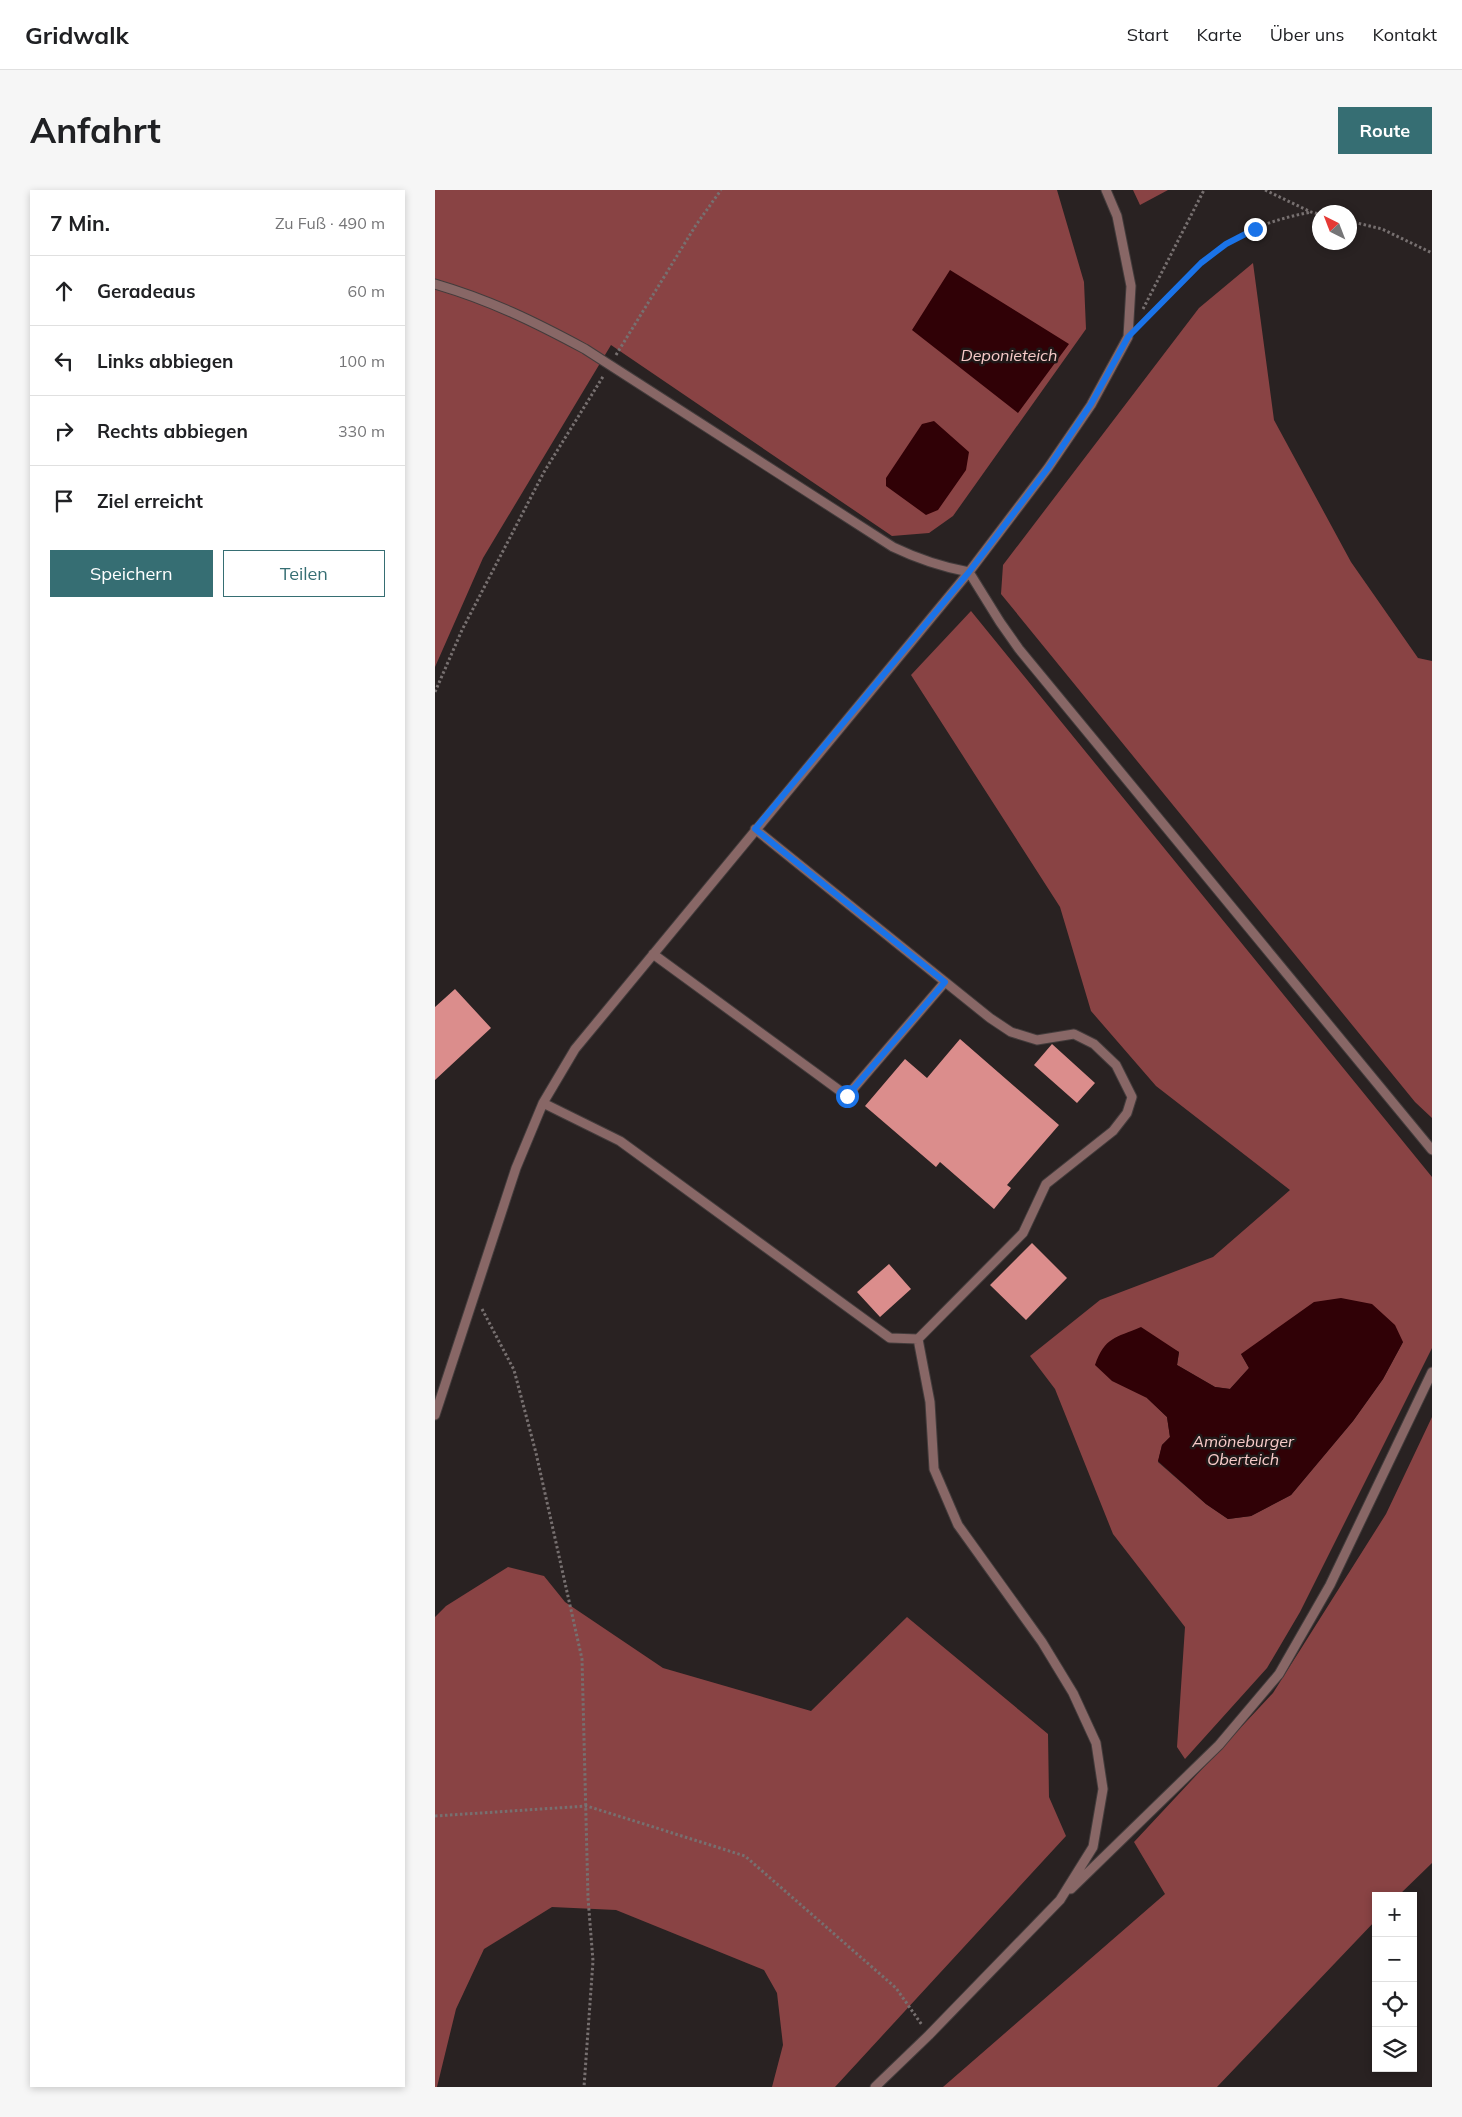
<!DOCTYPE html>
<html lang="de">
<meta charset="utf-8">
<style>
:root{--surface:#fff;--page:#f6f6f6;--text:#202124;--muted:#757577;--line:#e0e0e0;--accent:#366e73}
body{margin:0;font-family:Mulish,sans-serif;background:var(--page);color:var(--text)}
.controls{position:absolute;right:15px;bottom:15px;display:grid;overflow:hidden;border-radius:0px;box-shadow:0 2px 8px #0003}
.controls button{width:45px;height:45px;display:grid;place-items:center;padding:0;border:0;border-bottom:1px solid var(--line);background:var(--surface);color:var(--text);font:25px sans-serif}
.compass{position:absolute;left:877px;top:15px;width:45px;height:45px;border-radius:50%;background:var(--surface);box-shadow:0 2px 8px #0003;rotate:318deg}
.stop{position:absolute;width:15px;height:15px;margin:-11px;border:4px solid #1a73e8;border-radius:50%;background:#fff}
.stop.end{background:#1a73e8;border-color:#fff;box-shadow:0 1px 5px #0008}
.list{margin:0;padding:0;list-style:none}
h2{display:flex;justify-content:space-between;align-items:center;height:65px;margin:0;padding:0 20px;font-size:21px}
h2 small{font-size:16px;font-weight:400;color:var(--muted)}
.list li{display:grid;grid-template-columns:32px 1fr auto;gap:15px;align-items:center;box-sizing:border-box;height:70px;padding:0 20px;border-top:1px solid var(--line)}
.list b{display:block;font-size:19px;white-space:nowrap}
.list em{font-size:16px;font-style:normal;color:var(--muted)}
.actions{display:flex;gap:10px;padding:15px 20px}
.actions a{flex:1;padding:11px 0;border:1px solid var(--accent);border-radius:0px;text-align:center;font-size:18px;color:var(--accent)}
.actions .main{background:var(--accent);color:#fff}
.icon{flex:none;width:28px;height:28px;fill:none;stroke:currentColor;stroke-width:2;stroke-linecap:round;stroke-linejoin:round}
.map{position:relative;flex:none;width:997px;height:1897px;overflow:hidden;border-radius:0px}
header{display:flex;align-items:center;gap:30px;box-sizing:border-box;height:70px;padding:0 25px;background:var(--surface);border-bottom:1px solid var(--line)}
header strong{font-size:24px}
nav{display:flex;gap:28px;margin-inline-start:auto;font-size:18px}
.intro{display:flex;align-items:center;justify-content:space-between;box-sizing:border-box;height:120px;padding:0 30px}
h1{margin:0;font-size:35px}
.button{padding:12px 22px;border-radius:0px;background:var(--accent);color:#fff;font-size:18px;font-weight:700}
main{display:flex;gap:30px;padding:0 30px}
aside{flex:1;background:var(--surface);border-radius:0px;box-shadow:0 2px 8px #0003}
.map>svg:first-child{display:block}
</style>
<header>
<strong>Gridwalk</strong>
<nav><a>Start</a><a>Karte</a><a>Über uns</a><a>Kontakt</a></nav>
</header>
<div class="intro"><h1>Anfahrt</h1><a class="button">Route</a></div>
<main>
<aside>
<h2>7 Min.<small>Zu Fuß · 490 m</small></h2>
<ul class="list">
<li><svg class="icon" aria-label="ahead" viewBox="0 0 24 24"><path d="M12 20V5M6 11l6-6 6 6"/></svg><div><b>Geradeaus</b></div><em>60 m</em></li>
<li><svg class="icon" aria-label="left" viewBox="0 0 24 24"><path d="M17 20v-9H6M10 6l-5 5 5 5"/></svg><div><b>Links abbiegen</b></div><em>100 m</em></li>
<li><svg class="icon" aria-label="right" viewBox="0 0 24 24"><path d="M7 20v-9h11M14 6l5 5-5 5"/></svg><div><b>Rechts abbiegen</b></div><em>330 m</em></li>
<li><svg class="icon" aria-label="arrive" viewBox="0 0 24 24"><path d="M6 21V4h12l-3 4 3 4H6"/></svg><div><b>Ziel erreicht</b></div></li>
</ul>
<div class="actions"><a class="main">Speichern</a><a>Teilen</a></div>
</aside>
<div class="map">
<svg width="997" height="1897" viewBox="0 0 997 1897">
<rect width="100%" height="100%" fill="#292222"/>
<!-- forest -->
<path fill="#894344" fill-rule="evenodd" d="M 0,0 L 622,0 L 649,92 L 651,139 L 518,326 L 494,343 L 457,346 L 176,155 L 48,368 L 0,477 Z
M 698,0 L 733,0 L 705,15 Z
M 818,73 L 839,230 L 916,372 L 983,468 L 997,471 L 997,928 L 980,912 L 566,404 L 568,375 L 764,118 Z
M 536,421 L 997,987 L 997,1158 L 865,1422 L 832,1478 L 750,1569 L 742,1557 L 750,1437 L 678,1344 L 620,1199 L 595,1166 L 665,1110 L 778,1067 L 855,1000 L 721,896 L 656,821 L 625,717 L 476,485 ZM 968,1152 L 948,1189 L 918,1231 L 856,1305 L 816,1326 L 793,1329 L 771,1314 L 723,1272 L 727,1255 L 735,1247 L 732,1227 L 712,1208 L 730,1155 L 744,1162 L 742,1175 L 780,1197 L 795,1199 L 814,1178 L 806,1164 Z
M 997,1227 L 997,1673 L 963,1706 L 941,1706 L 941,1730 L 782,1897 L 508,1897 L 730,1704 L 699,1652 L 838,1503 L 951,1324 Z
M 73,1377 L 109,1386 L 130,1412 L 228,1478 L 376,1521 L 472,1427 L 613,1544 L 614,1607 L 631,1646 L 400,1897 L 337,1897 L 348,1855 L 342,1803 L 329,1780 L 181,1720 L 117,1717 L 49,1759 L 21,1819 L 2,1897 L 0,1897 L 0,1427 L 11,1416 Z"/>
<!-- water -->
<path fill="#300106" d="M 515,80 L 634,154 L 583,223 L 477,140 Z
M 499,231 L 534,262 L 531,280 L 503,320 L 491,325 L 451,296 L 451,288 L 487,234 Z
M 906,1108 L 937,1114 L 960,1135 L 968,1152 L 948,1189 L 918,1231 L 856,1305 L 816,1326 L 793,1329 L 771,1314 L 723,1271 L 727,1255 L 735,1247 L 732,1227 L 712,1208 L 677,1191 L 660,1175 C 670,1147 680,1148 706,1137 L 744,1162 L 742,1175 L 780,1197 L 795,1199 L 814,1178 L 806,1164 L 879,1112 Z"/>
<!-- building -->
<path fill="#db8d8c" d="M 20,799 L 56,838 L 0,890 L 0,817 Z
M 525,849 L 624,935 L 572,995 L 576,998 L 559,1019 L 505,972 L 501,977 L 430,916 L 470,869 L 492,888 Z
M 617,854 L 660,893 L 642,913 L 599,875 Z
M 597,1053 L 632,1088 L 591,1130 L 555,1095 Z
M 454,1074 L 476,1099 L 445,1127 L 422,1102 Z"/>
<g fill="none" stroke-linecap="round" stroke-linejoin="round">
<!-- lane casing -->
<g stroke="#433c3c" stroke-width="11">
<path id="lane" d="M 0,94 C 55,110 100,132 150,159 L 458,357 C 483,369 507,377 534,382 L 565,432 L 584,459 L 997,960
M 218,764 L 412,906 L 510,792
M 108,913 L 185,951 L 455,1148 L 483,1149 L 588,1043 L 611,994 L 678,941 L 692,923 L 697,907 L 681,875 L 659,854 L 639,844 L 602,850 L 576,842 L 555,828 L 320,639
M 0,1225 L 81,978 L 108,913 L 140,859 L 534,382 L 613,278 L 656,215 L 693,147 L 696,96 L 682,26 L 671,0
M 636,1699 L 784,1555 L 844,1484 L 895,1395 L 997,1182
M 440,1897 L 494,1845 L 625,1710 L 658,1657 L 668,1599 L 661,1553 L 638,1503 L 607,1452 L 523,1335 L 499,1279 L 495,1212 L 483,1149"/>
</g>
<!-- path -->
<path stroke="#777070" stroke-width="3" stroke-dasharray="2.5 2.5" stroke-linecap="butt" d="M 830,0 L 876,22 L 884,24
M 914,31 L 947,39 L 997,63
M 708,119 L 769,0
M 705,135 C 732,107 758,77 790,55 C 815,37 846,28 876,22
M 181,165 L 261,35 L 286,0
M 0,502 L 27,440 L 109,282 L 169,185
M 47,1119 L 79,1180 L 101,1263 L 147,1469 L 153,1708 L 158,1771 L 149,1897
M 0,1626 L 152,1616 L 310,1666 L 461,1798 L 487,1835"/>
<!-- lane -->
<use href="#lane" stroke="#886766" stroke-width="9"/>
</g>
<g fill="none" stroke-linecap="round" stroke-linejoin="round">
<!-- route -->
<path stroke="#1a73e8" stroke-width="6" d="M 412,906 L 510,792 L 320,639 L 534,382 L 613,278 L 656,214 L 693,147 L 766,73 L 791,54 L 820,39"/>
</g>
<g text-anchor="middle" stroke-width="5" stroke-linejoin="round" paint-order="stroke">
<!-- water labels -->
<g font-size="16" font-style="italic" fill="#f7cbc9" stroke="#201818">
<text x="574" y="171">Deponieteich</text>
<text x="808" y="1257">Amöneburger<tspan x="808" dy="18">Oberteich</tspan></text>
</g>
</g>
</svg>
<div class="controls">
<button>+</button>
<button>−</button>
<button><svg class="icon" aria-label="locate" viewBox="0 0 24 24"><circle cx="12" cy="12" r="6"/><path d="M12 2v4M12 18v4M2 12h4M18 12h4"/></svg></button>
<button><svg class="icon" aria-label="layers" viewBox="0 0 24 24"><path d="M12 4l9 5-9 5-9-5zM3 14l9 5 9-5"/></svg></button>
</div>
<svg class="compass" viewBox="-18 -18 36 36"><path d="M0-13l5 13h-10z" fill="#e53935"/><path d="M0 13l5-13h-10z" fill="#757577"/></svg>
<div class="stop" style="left:412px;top:906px"></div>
<div class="stop end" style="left:820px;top:39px"></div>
</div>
</main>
